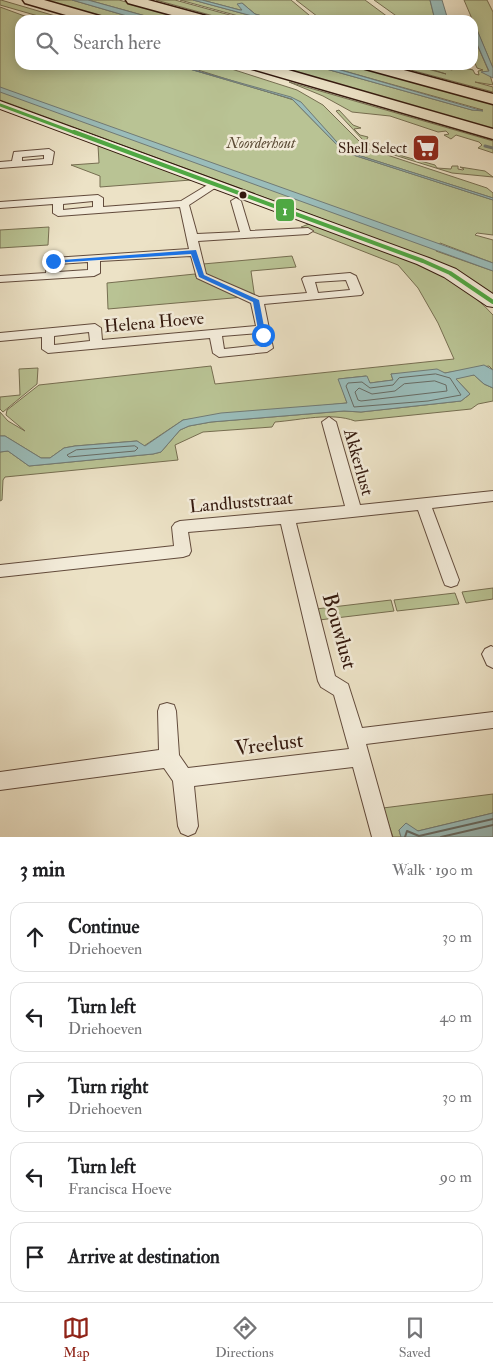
<!DOCTYPE html>
<meta charset="utf-8">
<style>
:root{--surface:#fff;--page:#f6f6f6;--text:#202124;--muted:#757577;--line:#e0e0e0;--accent:#8f2418}
body{margin:0;font-family:"IM FELL Double Pica",serif;background:var(--page);color:var(--text)}
.stop{position:absolute;width:15px;height:15px;margin:-11px;border:4px solid #1a73e8;border-radius:50%;background:#fff}
.stop.end{background:#1a73e8;border-color:#fff;box-shadow:0 1px 5px #0008}
.list{margin:0;padding:0;list-style:none}
h2{display:flex;justify-content:space-between;align-items:center;height:65px;margin:0;padding:0 20px;font-size:21px}
h2 small{font-size:16px;font-weight:400;color:var(--muted)}
.list li{display:grid;grid-template-columns:32px 1fr auto;gap:15px;align-items:center;box-sizing:border-box;height:70px;margin:0 10px 10px;padding:0 10px;border:1px solid var(--line);border-radius:15px}
.list b{display:block;font-size:19px;white-space:nowrap}
.list p{margin:0;font-size:16px;white-space:nowrap;color:var(--muted)}
.list em{font-size:16px;font-style:normal;color:var(--muted)}
.icon{flex:none;width:28px;height:28px;fill:none;stroke:currentColor;stroke-width:2;stroke-linecap:round;stroke-linejoin:round}
.map{position:relative;flex:none;width:493px;height:837px;overflow:hidden}
.search{position:absolute;background:var(--surface);box-shadow:0 2px 12px #0003;left:15px;right:15px;top:15px;height:55px;display:flex;align-items:center;gap:12px;box-sizing:border-box;padding:0 18px;border-radius:15px;color:var(--muted);font-size:19px}
.sheet{height:465px;background:var(--surface)}
nav{display:flex;justify-content:space-around;align-items:center;box-sizing:border-box;height:70px;border-top:1px solid var(--line);background:var(--surface);font-size:14px;color:var(--muted)}
nav a{display:grid;justify-items:center;gap:2px}
nav .on{color:var(--accent)}
.map>svg:first-child{display:block}
</style>
<div class="map">
<svg width="493" height="837" viewBox="0 0 493 837">
<rect width="100%" height="100%" fill="#ece2c6"/>
<filter id="stains"><feTurbulence type="fractalNoise" baseFrequency=".004" numOctaves="4"/><feColorMatrix values="0 0 0 0 .2 0 0 0 0 .09 0 0 0 0 .02 0 0 0 .5 -.17"/></filter>
<radialGradient id="worn" r=".72"><stop offset=".6" stop-color="#630" stop-opacity="0"/><stop offset="1" stop-color="#630" stop-opacity=".3"/></radialGradient>
<!-- green -->
<path fill="#b9c394" stroke="#766e51" d="M 0,0 L 1,0 L 69,20 L 52,20 L 0,5 Z
M 43,0 L 72,0 L 127,16 L 151,20 L 112,20 Z
M 88,0 L 119,0 L 190,20 L 160,20 Z
M 156,0 L 175,0 L 248,20 L 228,20 Z
M 180,0 L 193,0 L 267,20 L 253,20 Z
M 202,0 L 291,0 L 315,20 L 276,20 L 255,14 L 242,3 L 242,10 L 240,10 Z
M 296,0 L 365,0 L 392,20 L 322,20 Z
M 374,0 L 430,0 L 435,20 L 402,20 Z
M 464,0 L 487,0 L 493,12 L 493,68 Z
M 0,7 L 30,18 L 43,20 L 20,20 L 20,65 L 176,65 L 292,99 L 344,152 L 493,200 L 493,235 L 477,233 L 475,235 L 493,240 L 493,263 L 440,243 L 436,251 L 493,271 L 493,294 L 462,275 L 331,222 L 0,100 Z
M 473,35 L 489,72 L 482,72 L 490,75 L 493,85 L 475,82 L 493,87 L 493,92 L 392,65 L 413,65 L 446,74 L 418,65 L 433,65 L 452,70 L 457,66 L 473,70 L 475,74 L 479,75 L 478,71 L 483,70 L 477,68 L 473,59 Z
M 182,65 L 219,65 L 297,90 L 323,105 L 366,148 L 487,188 L 493,193 L 493,198 L 345,151 L 300,102 Z
M 269,65 L 312,65 L 472,110 L 483,110 L 323,65 L 351,65 L 493,104 L 493,129 Z
M 289,82 L 493,141 L 493,153 L 478,148 L 482,145 L 479,142 L 456,135 L 451,139 L 444,135 L 449,134 L 446,131 L 438,132 L 390,116 L 352,112 L 323,96 Z
M 339,110 L 353,125 L 361,128 L 354,129 L 360,135 L 368,137 L 366,141 L 377,149 L 435,165 L 437,168 L 451,169 L 452,166 L 458,166 L 458,169 L 463,170 L 464,169 L 460,167 L 485,171 L 493,177 L 452,173 L 375,149 L 363,140 L 336,111 Z
M 98,145 L 191,180 L 100,187 L 100,176 L 71,165 L 99,163 Z
M 309,224 C 369,246 450,266 493,315 L 493,370 L 489,366 L 445,373 L 391,374 L 393,380 L 370,383 L 366,376 L 339,379 L 347,403 L 183,420 L 144,446 L 137,441 L 75,446 L 64,448 L 50,458 L 41,458 L 5,436 L 0,436 L 0,412 L 8,421 L 25,431 L 6,415 L 7,410 L 39,385 L 211,366 L 215,384 L 454,359 L 438,323 L 418,288 L 398,265 L 301,227 Z
M 49,227 L 48,245 L 0,248 L 0,230 Z
M 292,256 L 296,267 L 251,271 L 255,299 L 203,274 L 203,264 Z
M 195,274 L 196,277 L 244,297 L 108,309 L 107,283 Z
M 38,368 L 37,384 L 3,412 L 0,409 L 0,397 L 20,395 L 19,369 Z
M 467,375 L 474,375 L 484,384 L 493,388 L 493,401 L 478,404 L 471,409 L 355,421 C 331,412 301,420 275,422 L 272,427 L 203,432 L 175,445 L 178,460 L 5,477 L 3,480 L 2,500 L 0,501 L 0,452 L 8,451 L 29,466 L 153,454 L 161,452 L 180,430 L 189,426 L 211,422 L 344,411 L 361,412 L 461,401 L 470,394 L 456,379 Z
M 493,588 L 493,599 L 466,603 L 462,592 Z
M 455,593 L 459,604 L 397,611 L 394,600 Z
M 391,600 L 394,611 L 319,620 L 316,609 Z
M 493,794 L 493,813 L 418,831 L 399,830 L 401,837 L 393,837 L 383,808 Z"/>
<!-- water -->
<path fill="#9abdbb" stroke="#717b76" d="M 72,0 L 88,0 L 160,20 L 127,16 Z
M 193,0 L 202,0 L 240,10 L 242,10 L 237,4 L 242,3 L 255,14 L 276,20 L 267,20 Z
M 430,0 L 442,0 L 448,20 L 435,20 Z
M 473,20 L 493,68 L 493,78 L 481,72 L 489,71 L 473,35 Z
M 176,65 L 291,97 L 301,102 L 345,151 L 493,198 L 493,200 L 344,152 L 292,99 Z
M 312,65 L 323,65 L 483,111 L 472,110 Z
M 0,87 L 493,263 L 493,271 L 0,92 Z
M 484,365 L 493,370 L 493,388 L 484,384 L 474,375 L 456,379 L 470,394 L 461,401 L 361,412 L 344,411 L 211,422 L 189,426 L 180,430 L 161,452 L 153,454 L 29,466 L 8,451 L 0,452 L 0,436 L 5,436 L 41,458 L 50,458 L 64,448 L 75,446 L 137,441 L 145,446 L 183,420 L 221,413 L 347,403 L 338,379 L 367,376 L 370,383 L 393,380 L 391,374 L 437,369 L 445,373 Z
M 493,813 L 493,837 L 401,837 L 399,830 L 406,823 L 418,831 Z"/>
<g fill="none" stroke-linecap="round" stroke-linejoin="round">
<!-- shore-far1 -->
<path stroke="#676b64" stroke-width="1" d="M 436,374 L 450,378 L 461,395 L 428,401 L 354,407 L 346,386 L 348,383 L 362,382 L 370,388 L 393,385 L 399,378 Z
M 435,381 L 446,385 L 447,391 L 361,401 L 358,400 L 355,392 L 359,388 L 372,394 L 395,391 L 404,384 Z
M 135,446 L 138,448 L 135,451 L 69,457 L 67,455 L 76,450 Z"/>
<!-- shore -->
<path stroke="#676b64" stroke-width="2" d="M 405,837 L 407,831 L 419,836 L 493,819
M 441,837 L 493,825"/>
<!-- stream -->
<path stroke="#717b76" stroke-width="3" d="M 485,146 L 493,148"/>
<!-- street casing -->
<g stroke="#624b3c" stroke-width="2">
<path id="street" d="M 49,149 L 54,152 L 52,164 L 0,168 L 0,162 L 12,161 L 14,152 ZM 44,155 L 44,159 L 22,161 L 22,157 Z
M 214,181 L 218,182 L 218,186 L 189,205 L 197,234 L 240,232 L 231,201 L 236,198 L 241,201 L 250,231 L 308,228 L 313,231 L 308,234 L 198,241 L 206,274 L 259,297 L 307,293 L 302,279 L 304,277 L 350,273 L 356,276 L 363,293 L 361,295 L 264,304 L 273,348 L 267,352 L 219,357 L 213,353 L 210,338 L 48,353 L 42,349 L 42,337 L 0,341 L 0,333 L 95,324 L 101,328 L 102,340 L 256,326 L 251,303 L 197,278 L 191,256 L 100,261 L 100,273 L 94,276 L 0,282 L 0,276 L 46,273 L 47,261 L 53,258 L 189,249 L 180,207 L 58,216 L 53,213 L 53,204 L 0,208 L 0,202 L 98,195 L 103,198 L 103,207 L 181,201 ZM 93,201 L 93,207 L 63,210 L 63,204 ZM 88,262 L 88,270 L 58,272 L 58,264 ZM 346,280 L 350,290 L 318,293 L 315,282 ZM 89,332 L 90,341 L 54,345 L 54,336 ZM 258,333 L 260,345 L 224,349 L 222,336 Z
M 329,417 L 336,422 L 360,505 L 493,491 L 493,501 L 432,508 L 459,580 L 457,585 L 451,587 L 445,585 L 443,580 L 418,510 L 296,523 L 335,676 L 348,684 L 362,728 L 493,712 L 493,728 L 366,744 L 392,837 L 372,837 L 353,767 L 194,786 L 198,826 L 195,833 L 188,836 L 181,833 L 178,826 L 173,781 L 164,768 L 0,790 L 0,772 L 159,750 L 158,711 L 160,705 L 167,703 L 174,705 L 176,711 L 179,755 L 188,768 L 349,749 L 334,695 L 321,687 L 318,681 L 281,524 L 188,532 L 191,551 L 189,555 L 183,557 L 0,577 L 0,565 L 174,546 L 172,527 L 175,523 L 180,521 L 345,506 L 322,422 Z
M 491,646 L 493,647 L 493,668 L 487,665 L 482,654 L 485,649 Z"/>
</g>
<!-- secondary casing -->
<g stroke="#34190e" stroke-width="2">
<path id="secondary" d="M 0,101 L 429,258 L 456,269 L 493,294 L 493,307 L 487,306 L 444,277 L 417,264 L 0,109 Z"/>
</g>
<!-- highway casing -->
<g stroke="#34190e" stroke-width="3">
<path id="highway" d="M 23,0 L 44,0 L 103,17 L 105,20 L 83,20 L 25,3 Z
M 126,0 L 148,0 L 210,17 L 212,20 L 190,20 L 128,3 Z
M 246,65 L 271,65 L 493,129 L 493,139 L 249,68 Z
M 359,65 L 385,65 L 493,94 L 493,104 L 362,68 Z"/>
</g>
<!-- street -->
<use href="#street" fill="#f3ecda" fill-rule="evenodd"/>
<!-- secondary -->
<use href="#secondary" fill="#f3ecda" fill-rule="evenodd"/>
<!-- highway -->
<use href="#highway" fill="#ece2c6" fill-rule="evenodd"/>
<!-- bus-1-far1 casing -->
<g stroke="#f3ecda" stroke-width="5">
<path id="bus-1-far1" d="M 0,105 L 78,134"/>
</g>
<!-- bus-1 casing -->
<g stroke="#f3ecda" stroke-width="7">
<path id="bus-1" d="M 74,132 L 423,261 L 450,273 L 493,302"/>
</g>
<!-- bus-1-far1 -->
<use href="#bus-1-far1" stroke="#4fa843" stroke-width="3"/>
<!-- bus-1 -->
<use href="#bus-1" stroke="#4fa843" stroke-width="4"/>
</g>
<!-- route -->
<path fill="#1a73e8" d="M 196,250 L 204,275 L 259,300 L 266,337 L 259,335 L 253,302 L 199,277 L 191,254 L 53,263 L 49,261 Z"/>
<!-- icons -->
<defs>
<g id="supermarket-square" transform="scale(1.4375)"><rect x="-9" y="-9" width="18" height="18" rx="4" fill="#8f2418" stroke="#f3ecda"/><path d="M-6-5.5h2.5l.6 2H6L4.5 2H-2.5L-4.4-4H-6ZM-1.5 3.2a1.3 1.3 0 1 0 .1 0ZM3 3.2a1.3 1.3 0 1 0 .1 0Z" fill="#fff"/></g>
</defs>
<g fill-rule="evenodd">
<use href="#supermarket-square" x="426" y="148"/>
</g>
<!-- markers -->
<circle fill="#34190e" stroke="#f3ecda" stroke-width="2" cx="243" cy="195" r="4.5"/>
<g text-anchor="middle" stroke-width="5" stroke-linejoin="round" paint-order="stroke">
<!-- far-park labels -->
<g font-size="15" font-style="italic" fill="#5c4c36" stroke="#f3ecda">
<text x="261" y="148">Noorderhout</text>
</g>
<!-- far-poi labels -->
<g font-size="15" fill="#34190e" stroke="#f3ecda" text-anchor="end">
<text x="407" y="153">Shell Select</text>
</g>
<!-- street labels -->
<g font-size="18" fill="#34190e" stroke="#f3ecda">
<text transform="translate(154 322) rotate(-5)" y="6">Helena Hoeve</text>
<text transform="translate(359 462) rotate(74)" y="6">Akkerlust</text>
<text transform="translate(241 502) rotate(-5)" y="6">Landluststraat</text>
</g>
<!-- near-street labels -->
<g font-size="21" fill="#34190e" stroke="#f3ecda">
<text transform="translate(340 631) rotate(74)" y="7">Bouwlust</text>
<text transform="translate(269 744) rotate(-7)" y="7">Vreelust</text>
</g>
</g>
<rect stroke="#f3ecda" stroke-width="2" x="275" y="198" width="20" height="24" rx="5" fill="#4fa843"/>
<g font-size="14" text-anchor="middle" font-weight="bold" fill="#fff">
<text x="285" y="215">1</text>
</g>
<rect width="100%" height="100%" filter="url(#stains)"/>
<rect width="100%" height="100%" fill="url(#worn)"/>
</svg>
<div class="stop" style="left:263px;top:335px"></div>
<div class="stop end" style="left:53px;top:261px"></div>
<div class="search"><svg class="icon" aria-label="search" viewBox="0 0 24 24"><circle cx="10" cy="10" r="6"/><path d="M15 15l6 6"/></svg>Search here</div>
</div>
<section class="sheet">
<h2>3 min<small>Walk · 190 m</small></h2>
<ul class="list">
<li><svg class="icon" aria-label="ahead" viewBox="0 0 24 24"><path d="M12 20V5M6 11l6-6 6 6"/></svg><div><b>Continue</b><p>Driehoeven</p></div><em>30 m</em></li>
<li><svg class="icon" aria-label="left" viewBox="0 0 24 24"><path d="M17 20v-9H6M10 6l-5 5 5 5"/></svg><div><b>Turn left</b><p>Driehoeven</p></div><em>40 m</em></li>
<li><svg class="icon" aria-label="right" viewBox="0 0 24 24"><path d="M7 20v-9h11M14 6l5 5-5 5"/></svg><div><b>Turn right</b><p>Driehoeven</p></div><em>30 m</em></li>
<li><svg class="icon" aria-label="left" viewBox="0 0 24 24"><path d="M17 20v-9H6M10 6l-5 5 5 5"/></svg><div><b>Turn left</b><p>Francisca Hoeve</p></div><em>90 m</em></li>
<li><svg class="icon" aria-label="arrive" viewBox="0 0 24 24"><path d="M6 21V4h12l-3 4 3 4H6"/></svg><div><b>Arrive at destination</b></div></li>
</ul>
</section>
<nav>
<a class="on"><svg class="icon" aria-label="map" viewBox="0 0 24 24"><path d="M3 6l6-2 6 2 6-2v14l-6 2-6-2-6 2zM9 4v14M15 6v14"/></svg>Map</a>
<a><svg class="icon" aria-label="directions" viewBox="0 0 24 24"><path d="M12 3l9 9-9 9-9-9zM9 14v-3h6M13 9l2 2-2 2"/></svg>Directions</a>
<a><svg class="icon" aria-label="saved" viewBox="0 0 24 24"><path d="M7 4h10v16l-5-4-5 4z"/></svg>Saved</a>
</nav>
